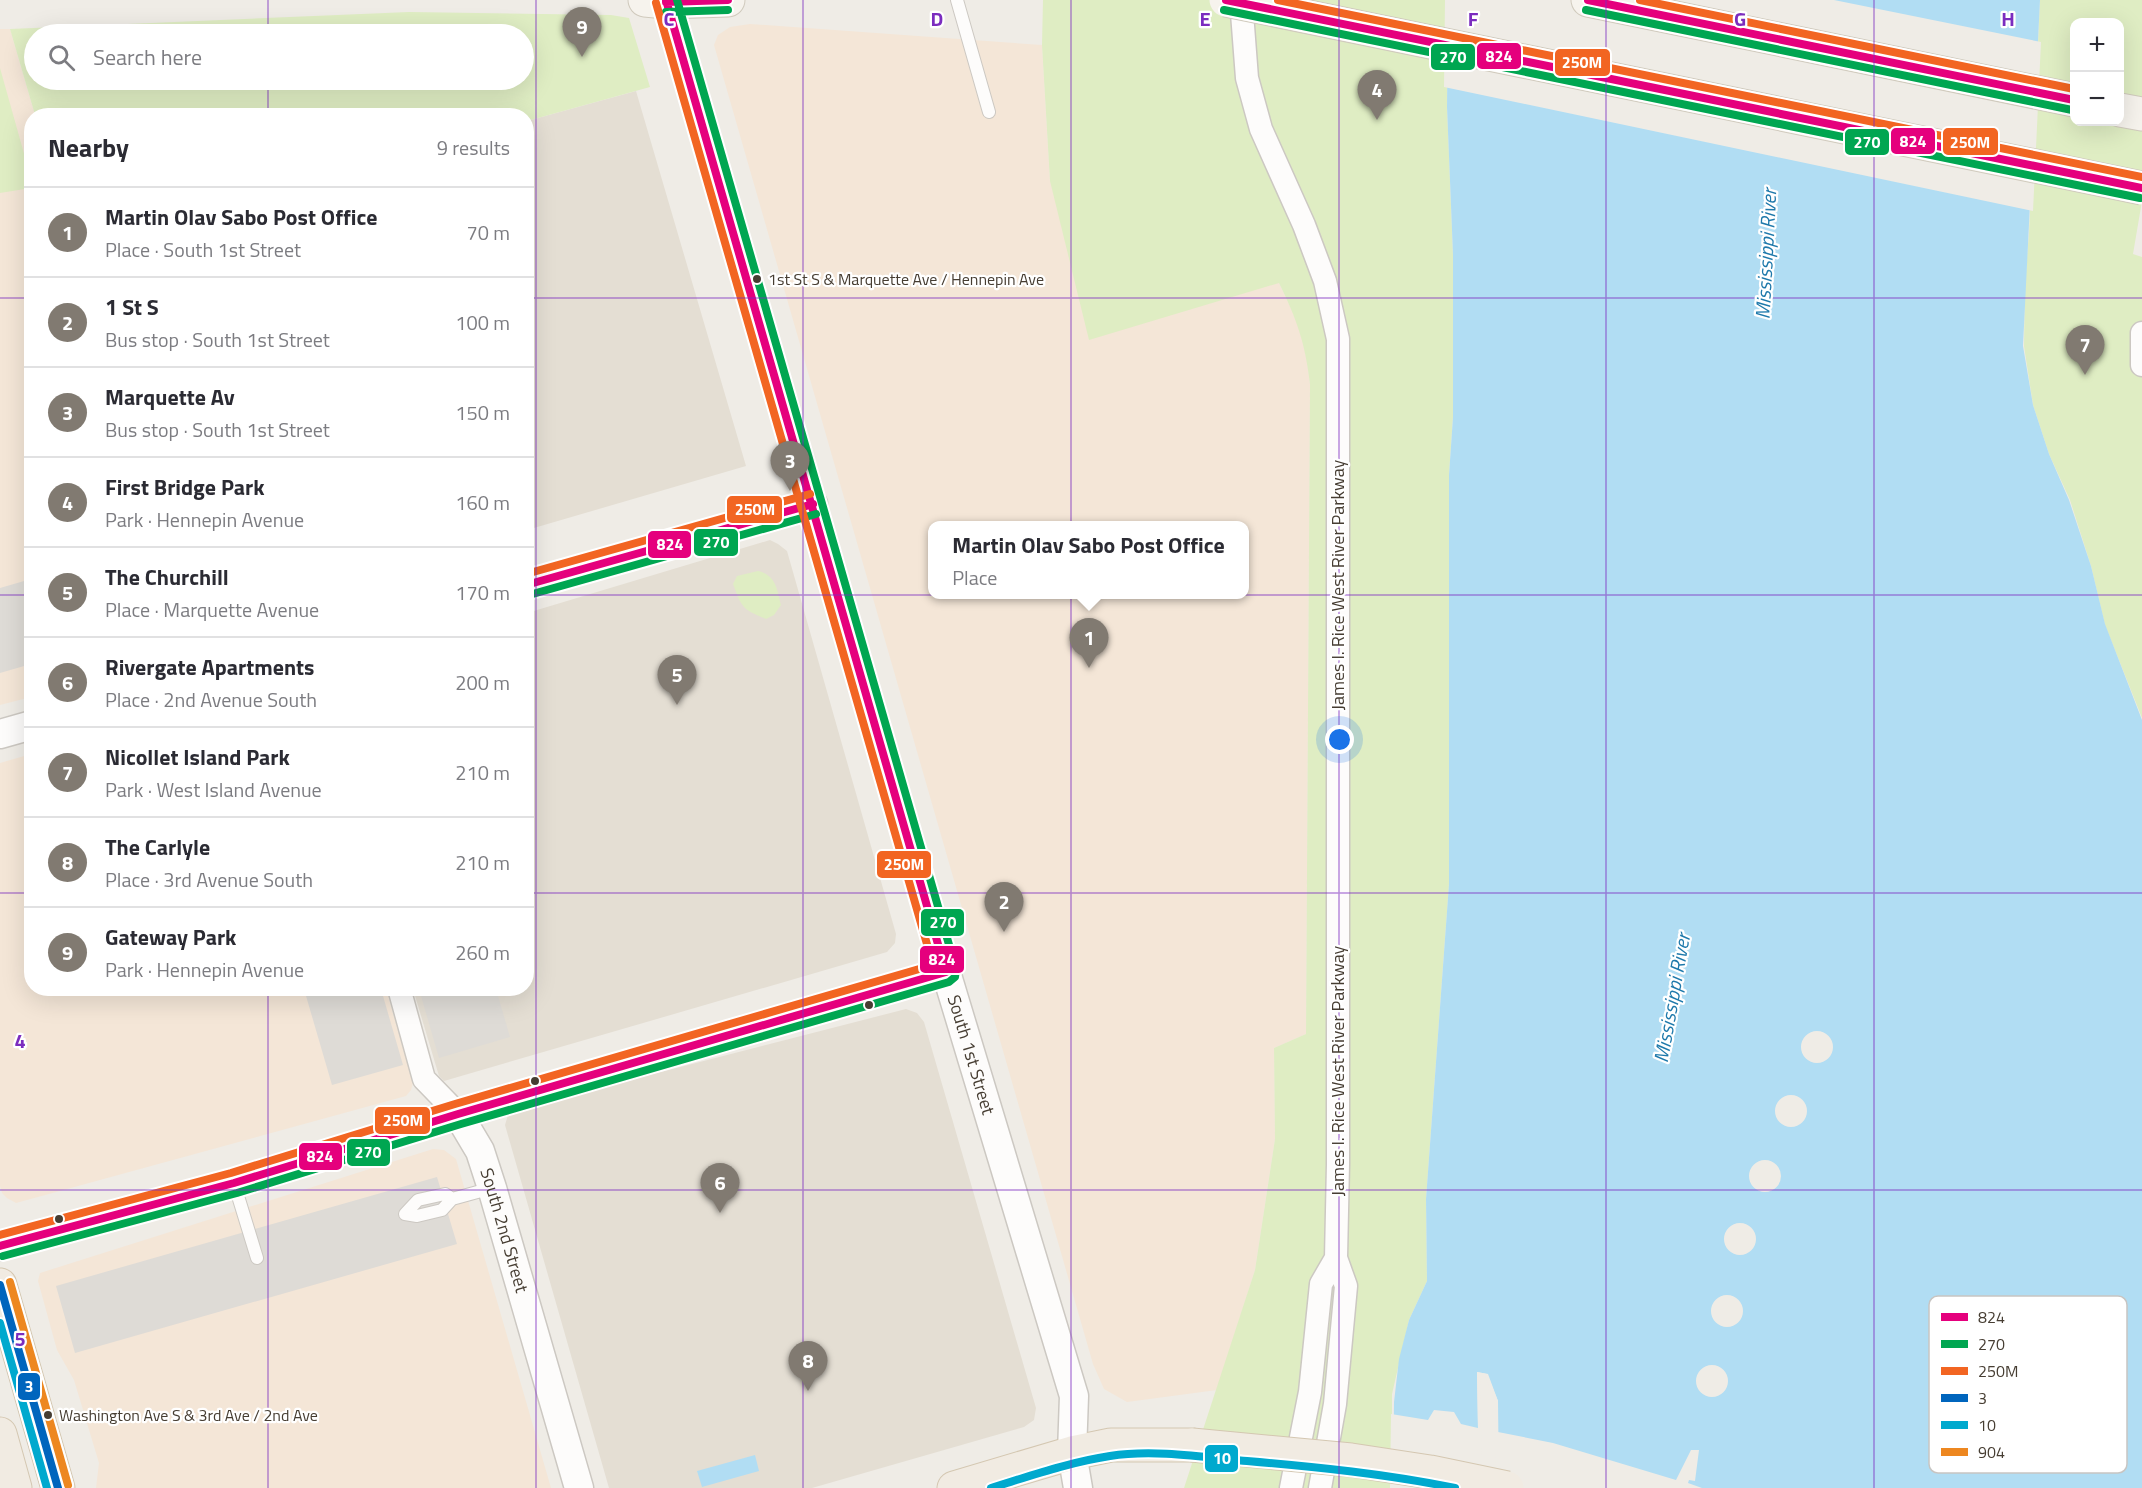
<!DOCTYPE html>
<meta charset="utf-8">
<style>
:root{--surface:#fff;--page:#f2f2f3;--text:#2b2b33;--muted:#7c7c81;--line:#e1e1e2;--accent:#817a71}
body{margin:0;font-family:"Titillium Web",sans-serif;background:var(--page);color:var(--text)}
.controls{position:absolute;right:18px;top:18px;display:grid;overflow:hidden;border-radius:12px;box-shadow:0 6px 24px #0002}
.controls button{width:54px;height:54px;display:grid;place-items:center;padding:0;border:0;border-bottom:2px solid var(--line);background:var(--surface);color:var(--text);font:30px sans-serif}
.you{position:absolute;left:1340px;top:740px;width:21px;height:21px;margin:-15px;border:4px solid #fff;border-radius:50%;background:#1a73e8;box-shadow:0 0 0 9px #1a73e833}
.badge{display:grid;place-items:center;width:39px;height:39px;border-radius:50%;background:var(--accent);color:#fff;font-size:20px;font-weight:700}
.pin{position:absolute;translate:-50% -50px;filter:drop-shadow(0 2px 3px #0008)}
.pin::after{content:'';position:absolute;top:32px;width:21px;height:18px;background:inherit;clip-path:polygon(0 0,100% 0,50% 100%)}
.popup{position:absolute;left:928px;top:521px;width:321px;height:78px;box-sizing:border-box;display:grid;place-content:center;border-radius:12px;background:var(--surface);filter:drop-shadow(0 2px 4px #0005);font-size:20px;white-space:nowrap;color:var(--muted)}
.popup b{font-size:22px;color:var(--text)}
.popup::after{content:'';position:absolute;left:50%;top:100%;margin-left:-12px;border:12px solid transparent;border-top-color:var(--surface)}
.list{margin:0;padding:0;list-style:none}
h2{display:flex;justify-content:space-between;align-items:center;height:78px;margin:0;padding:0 24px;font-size:26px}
h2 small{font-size:20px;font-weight:400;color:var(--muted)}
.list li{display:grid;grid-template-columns:39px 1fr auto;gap:18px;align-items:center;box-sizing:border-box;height:90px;padding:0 24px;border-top:2px solid var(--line)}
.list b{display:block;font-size:22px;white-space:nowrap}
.list p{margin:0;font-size:20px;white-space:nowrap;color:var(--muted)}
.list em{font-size:20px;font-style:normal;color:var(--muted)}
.icon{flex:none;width:33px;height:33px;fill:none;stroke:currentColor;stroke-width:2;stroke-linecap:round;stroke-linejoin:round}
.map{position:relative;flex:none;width:2142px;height:1488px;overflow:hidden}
.search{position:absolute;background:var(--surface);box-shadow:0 6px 24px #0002;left:24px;top:24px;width:510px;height:66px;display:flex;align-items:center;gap:15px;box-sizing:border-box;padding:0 21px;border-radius:33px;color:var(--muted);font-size:22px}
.panel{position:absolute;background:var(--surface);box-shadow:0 6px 24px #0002;left:24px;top:108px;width:510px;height:888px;border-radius:24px}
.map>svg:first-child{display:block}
</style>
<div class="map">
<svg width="2142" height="1488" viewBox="0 0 2142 1488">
<rect width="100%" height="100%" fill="#efece6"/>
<!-- residential -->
<path fill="#e4ded3" d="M 636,91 L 746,466 L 527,530 L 527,121 Z
M 770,540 L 778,544 L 787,551 L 896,934 L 895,943 L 887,952 L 444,1081 L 439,1076 L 413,989 L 526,988 L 527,613 Z
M 906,1009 L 917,1013 L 924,1022 L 1036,1408 L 1034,1420 L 1024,1427 L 812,1488 L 609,1488 L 505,1125 L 508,1115 L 513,1110 Z"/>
<!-- commercial -->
<path fill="#f4e6d7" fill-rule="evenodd" d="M 750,24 L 1042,45 L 1050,181 L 1279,283 L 1299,325 L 1306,353 L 1310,384 L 1306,1034 L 1274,1048 L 1275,1139 L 1255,1270 L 1217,1390 L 1127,1402 L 1104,1389 L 1093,1364 L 714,45 L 718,35 L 730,27 ZM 933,526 L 1245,526 L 1245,594 L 933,594 Z
M 0,29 L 10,29 L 35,115 L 32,116 L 31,697 L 0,705 Z
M 31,754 L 32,988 L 386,989 L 413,1083 L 411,1090 L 406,1096 L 16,1203 L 7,1198 L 2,1193 L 0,1186 L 0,763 Z
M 433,1149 L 444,1150 L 456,1159 L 551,1488 L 96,1488 L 99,1463 L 74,1380 L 57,1350 L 38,1281 L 40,1273 Z"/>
<!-- green -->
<path fill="#dfedc3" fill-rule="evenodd" d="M 1043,0 L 1448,0 L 1447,107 L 1453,255 L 1453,417 L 1449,475 L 1449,884 L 1426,1199 L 1427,1281 L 1409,1320 L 1392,1394 L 1392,1488 L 1184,1488 L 1255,1270 L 1275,1139 L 1274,1048 L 1306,1034 L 1310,384 C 1305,342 1297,320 1279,283 L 1089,340 L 1050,181 L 1042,45 Z
M 2040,0 L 2142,0 L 2142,201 L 2133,254 L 2142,257 L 2142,718 L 2105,625 L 2091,566 L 2070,500 L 2049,454 L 2033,405 L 2024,346 L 2025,283 L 2029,233 ZM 2074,22 L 2120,22 L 2120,122 L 2074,122 Z
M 409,12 L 611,15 L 629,18 L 650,87 L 527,121 L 526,116 L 35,115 L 10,29 ZM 34,34 L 524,34 L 524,80 L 34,80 Z
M 0,68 L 32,182 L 31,188 L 0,193 Z
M 758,571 C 776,575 777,589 781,605 L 774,615 L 766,619 C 742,609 742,608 733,584 L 737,576 Z"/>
<!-- parking -->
<path fill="#dedbd6" d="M 31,579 L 31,664 L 0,673 L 0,588 Z
M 304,989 L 381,989 L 403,1065 L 332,1085 Z
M 419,989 L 496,989 L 510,1037 L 439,1058 Z
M 437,1177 L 457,1244 L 75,1353 L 56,1286 Z"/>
<!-- water -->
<path fill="#b1ddf3" d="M 1448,0 L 2040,0 L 2023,346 L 2033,405 L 2049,454 L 2069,500 L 2091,566 L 2105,624 L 2142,720 L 2142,1488 L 1499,1488 L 1498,1401 L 1488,1374 L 1477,1372 L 1479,1488 L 1393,1488 L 1394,1402 L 1399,1359 L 1409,1320 L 1427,1281 L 1426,1199 L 1449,884 L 1449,475 L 1453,417 L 1453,255 L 1447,107 Z
M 755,1455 L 759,1471 L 702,1487 L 697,1471 Z"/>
<!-- pier -->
<path fill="#efece6" d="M 1445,0 L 1834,0 L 2041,42 L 2033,211 L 1444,87 Z
M1801 1047a16 16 0 1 1 32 0a16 16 0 1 1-32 0Z
M1775 1111a16 16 0 1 1 32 0a16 16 0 1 1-32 0Z
M1749 1176a16 16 0 1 1 32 0a16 16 0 1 1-32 0Z
M1724 1239a16 16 0 1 1 32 0a16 16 0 1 1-32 0Z
M1711 1311a16 16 0 1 1 32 0a16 16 0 1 1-32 0Z
M1696 1381a16 16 0 1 1 32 0a16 16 0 1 1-32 0Z
M 1477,1372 L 1487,1374 L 1498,1401 L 1498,1432 L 1553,1443 L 1676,1480 L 1691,1450 L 1699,1450 L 1695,1481 L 1689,1480 L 1688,1483 L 1702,1488 L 1496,1488 L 1495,1401 L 1485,1376 L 1480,1376 L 1482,1488 L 1390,1488 L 1391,1414 L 1428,1420 L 1434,1410 L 1454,1412 L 1461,1424 L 1478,1428 Z"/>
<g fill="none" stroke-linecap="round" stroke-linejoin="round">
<!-- service casing -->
<g stroke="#ccc8c2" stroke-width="14">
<path id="service" d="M 957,0 L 989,112
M 234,1183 L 257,1258
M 452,1199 L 445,1194 L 418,1200 L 405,1214 L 417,1216 L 442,1210 L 452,1199 L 492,1188"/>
</g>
<!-- minor casing -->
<g stroke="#ccc8c2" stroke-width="25">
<path id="minor" d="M 1241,0 L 1247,78 L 1261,129 L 1304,225 L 1325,281 L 1338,339 L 1338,1164 L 1336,1258 L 1346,1286 L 1335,1404 L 1320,1488
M 2142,333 L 2142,365
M 399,988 L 424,1079 L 458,1114
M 1291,1488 L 1310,1392 L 1321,1284 L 1336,1258"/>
</g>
<!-- tertiary casing -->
<g stroke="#ccc8c2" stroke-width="31">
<g id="tertiary">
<path id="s1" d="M 666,0 L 946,972 L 1074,1396 L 1072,1453 L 1078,1488"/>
<path d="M 526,585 L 813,504"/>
<path d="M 0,734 L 32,725"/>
<path id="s2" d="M 458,1114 L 480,1151 L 492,1188 L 579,1488"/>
<path d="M 0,1246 L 234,1183 L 458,1114 L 946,972"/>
</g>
</g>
<!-- secondary casing -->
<g stroke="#d0cabd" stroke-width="35">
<path id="secondary" d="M 645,0 L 666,2 L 728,0
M 1588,0 L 2074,100
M 2120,110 L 2142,114"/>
</g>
<!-- primary casing -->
<g stroke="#d4c7b1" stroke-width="35">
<path id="primary" d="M 0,1285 L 58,1488
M 0,1434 L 15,1488
M 954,1488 L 1072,1453 L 1111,1445 L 1192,1445"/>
</g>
<!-- service -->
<use href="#service" stroke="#fdfcfb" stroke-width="12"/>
<!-- minor -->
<use href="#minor" stroke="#fdfcfb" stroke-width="22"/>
<!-- tertiary -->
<use href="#tertiary" stroke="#fdfcfb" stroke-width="28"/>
<!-- secondary -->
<use href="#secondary" stroke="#f6f3ed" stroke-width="33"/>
<!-- primary -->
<use href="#primary" stroke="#f1ebe2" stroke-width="33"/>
<!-- secondary-bridge casing -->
<g stroke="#d0cabd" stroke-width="35" stroke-linecap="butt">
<path id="secondary-bridge" d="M 1226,0 L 2142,188"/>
</g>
<!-- primary-bridge casing -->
<g stroke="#d4c7b1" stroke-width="35" stroke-linecap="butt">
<path id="primary-bridge" d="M 1192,1445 L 1351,1460 L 1430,1472 L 1507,1488"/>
</g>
<!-- secondary-bridge -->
<use href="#secondary-bridge" stroke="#f6f3ed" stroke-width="33"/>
<!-- primary-bridge -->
<use href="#primary-bridge" stroke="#f1ebe2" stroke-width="33"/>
<!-- bus-1 casing -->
<g stroke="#fff" stroke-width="12">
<path id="bus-1" d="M 1226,0 L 2142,188
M 1588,0 L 2074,100
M 666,2 L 728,0
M 526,585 L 813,504
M 0,1246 L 234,1183 L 458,1114 L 946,972 L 666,0"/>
</g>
<!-- bus-2 casing -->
<g stroke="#fff" stroke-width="12">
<path id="bus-2" d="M 1224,10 L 2140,198
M 1586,10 L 2072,110
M 666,12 L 728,10
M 529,595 L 816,514
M 3,1256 L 237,1193 L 461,1124 L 949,982 L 955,977 L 956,969 L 677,0"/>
</g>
<!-- bus-3 casing -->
<g stroke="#fff" stroke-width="12">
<path id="bus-3" d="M 1278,0 L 2142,177
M 1640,0 L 2074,89
M 526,574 L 810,494
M 0,1235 L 231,1173 L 455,1104 L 933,965 L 656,3"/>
</g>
<!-- bus-4 casing -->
<g stroke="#fff" stroke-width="12">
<path id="bus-4" d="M 0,1285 L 58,1488"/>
</g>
<!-- bus-5 casing -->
<g stroke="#fff" stroke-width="12">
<path id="bus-5" d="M 0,1323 L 47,1488
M 991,1488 C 1030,1476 1070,1462 1110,1456 C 1152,1449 1205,1457 1247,1461 C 1317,1467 1387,1474 1455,1488"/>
</g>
<!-- bus-6 casing -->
<g stroke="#fff" stroke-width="12">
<path id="bus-6" d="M 10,1282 L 68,1485"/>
</g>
<!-- bus-1 -->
<use href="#bus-1" stroke="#e5007d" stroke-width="8"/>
<!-- bus-2 -->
<use href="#bus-2" stroke="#00a651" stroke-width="8"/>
<!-- bus-3 -->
<use href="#bus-3" stroke="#f26522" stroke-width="8"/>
<!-- bus-4 -->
<use href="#bus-4" stroke="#0065bd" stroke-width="8"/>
<!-- bus-5 -->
<use href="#bus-5" stroke="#00a9ce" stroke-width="8"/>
<!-- bus-6 -->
<use href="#bus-6" stroke="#ed8720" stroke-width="8"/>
</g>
<!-- grid -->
<path fill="none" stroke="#7b2cbf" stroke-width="1.5" stroke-opacity="0.55" d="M 268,0 L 268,34M 536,0 L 536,1488M 803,0 L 803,1488M 1071,0 L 1071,1488M 1339,0 L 1339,1488M 1606,0 L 1606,1488M 1874,0 L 1874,1488M 268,80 L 268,116M 0,298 L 32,298M 526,298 L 2142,298M 0,595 L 32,595M 526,595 L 2142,595M 0,893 L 32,893M 526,893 L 2142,893M 268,988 L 268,1488M 0,1190 L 2142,1190"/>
<!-- markers -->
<g fill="#463d32" stroke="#fff" stroke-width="2">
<circle cx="757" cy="279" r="5"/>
<circle cx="869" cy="1005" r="5"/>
<circle cx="535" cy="1081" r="5"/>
<circle cx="59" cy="1219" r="5"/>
<circle cx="48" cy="1415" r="5"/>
</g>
<g text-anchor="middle" stroke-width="4.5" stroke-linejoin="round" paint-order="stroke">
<!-- bus labels -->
<g font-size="16" fill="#463d32" stroke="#fff" text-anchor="start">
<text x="768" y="285">1st St S &amp; Marquette Ave / Hennepin Ave</text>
<text x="59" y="1421">Washington Ave S &amp; 3rd Ave / 2nd Ave</text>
</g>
<!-- street labels -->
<g font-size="18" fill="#463d32" stroke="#fff">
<text transform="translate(1338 585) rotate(-90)" y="6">James I. Rice West River Parkway</text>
<text dy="6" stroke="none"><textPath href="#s1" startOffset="1098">South 1st Street</textPath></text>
<text transform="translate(1338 1071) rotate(-90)" y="6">James I. Rice West River Parkway</text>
<text dy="6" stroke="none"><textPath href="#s2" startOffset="126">South 2nd Street</textPath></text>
</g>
<!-- water labels -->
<g font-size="20" font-style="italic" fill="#1e79ab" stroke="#fff">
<text transform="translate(1766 254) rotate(-87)" y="7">Mississippi River</text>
<text transform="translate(1672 998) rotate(-80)" y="7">Mississippi River</text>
</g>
</g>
<!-- legend -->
<rect x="1929" y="1296" width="198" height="177" rx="9" fill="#fff" stroke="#c8c5c2" stroke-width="1.5"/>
<rect x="1941" y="1313" width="27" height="8" fill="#e5007d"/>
<rect x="1941" y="1340" width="27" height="8" fill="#00a651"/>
<rect x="1941" y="1367" width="27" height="8" fill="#f26522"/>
<rect x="1941" y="1394" width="27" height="8" fill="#0065bd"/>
<rect x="1941" y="1421" width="27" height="8" fill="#00a9ce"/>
<rect x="1941" y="1448" width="27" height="8" fill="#ed8720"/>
<g font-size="16" fill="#463d32">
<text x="1978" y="1323">824</text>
<text x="1978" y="1350">270</text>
<text x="1978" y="1377">250M</text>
<text x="1978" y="1404">3</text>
<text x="1978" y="1431">10</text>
<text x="1978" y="1458">904</text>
</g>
<g font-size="20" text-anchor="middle" font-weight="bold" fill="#7b2cbf" stroke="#fff" stroke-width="4.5" stroke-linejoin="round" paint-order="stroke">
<text x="669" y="26">C</text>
<text x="937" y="26">D</text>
<text x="1205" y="26">E</text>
<text x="1473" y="26">F</text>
<text x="1740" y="26">G</text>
<text x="2008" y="26">H</text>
<text x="20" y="1048">4</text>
<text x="20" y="1346">5</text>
</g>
<g stroke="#fff" stroke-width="2">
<rect x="1476" y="42" width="46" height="28" rx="6" fill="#e5007d"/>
<rect x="1430" y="43" width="46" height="28" rx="6" fill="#00a651"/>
<rect x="1554" y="48" width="57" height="29" rx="6" fill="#f26522"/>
<rect x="1890" y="127" width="46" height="28" rx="6" fill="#e5007d"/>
<rect x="1942" y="127" width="57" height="29" rx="6" fill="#f26522"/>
<rect x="1844" y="128" width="46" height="28" rx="6" fill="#00a651"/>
<rect x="726" y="495" width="57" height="29" rx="6" fill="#f26522"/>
<rect x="693" y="528" width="46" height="29" rx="6" fill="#00a651"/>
<rect x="647" y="530" width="45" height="29" rx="6" fill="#e5007d"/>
<rect x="876" y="850" width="56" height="29" rx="6" fill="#f26522"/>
<rect x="920" y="908" width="45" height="29" rx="6" fill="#00a651"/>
<rect x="919" y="945" width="46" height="29" rx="6" fill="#e5007d"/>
<rect x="374" y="1106" width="57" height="29" rx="6" fill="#f26522"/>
<rect x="346" y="1138" width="45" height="29" rx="6" fill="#00a651"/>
<rect x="298" y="1142" width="45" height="29" rx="6" fill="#e5007d"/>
<rect x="17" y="1372" width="24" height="29" rx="6" fill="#0065bd"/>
<rect x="1204" y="1444" width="35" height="29" rx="6" fill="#00a9ce"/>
</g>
<g font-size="16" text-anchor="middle" font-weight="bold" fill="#fff">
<text x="1499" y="62">824</text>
<text x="1453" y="63">270</text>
<text x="1582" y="68">250M</text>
<text x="1913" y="147">824</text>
<text x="1970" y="148">250M</text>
<text x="1867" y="148">270</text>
<text x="755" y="515">250M</text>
<text x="716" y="548">270</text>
<text x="670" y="550">824</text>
<text x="904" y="870">250M</text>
<text x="943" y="928">270</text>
<text x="942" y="965">824</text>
<text x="403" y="1126">250M</text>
<text x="368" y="1158">270</text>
<text x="320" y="1162">824</text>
<text x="29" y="1392">3</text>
<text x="1222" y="1464">10</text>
</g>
</svg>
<div class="controls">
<button>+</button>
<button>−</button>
</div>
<div class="you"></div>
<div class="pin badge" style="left:1089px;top:668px">1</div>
<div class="popup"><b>Martin Olav Sabo Post Office</b>Place</div>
<div class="pin badge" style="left:1004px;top:932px">2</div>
<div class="pin badge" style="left:790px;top:491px">3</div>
<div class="pin badge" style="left:1377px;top:120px">4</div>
<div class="pin badge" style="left:677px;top:705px">5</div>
<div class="pin badge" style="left:720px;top:1213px">6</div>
<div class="pin badge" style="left:2085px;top:375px">7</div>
<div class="pin badge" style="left:808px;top:1391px">8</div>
<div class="pin badge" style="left:582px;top:57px">9</div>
<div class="search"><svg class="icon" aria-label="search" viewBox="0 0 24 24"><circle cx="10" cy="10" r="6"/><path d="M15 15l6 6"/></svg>Search here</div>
<section class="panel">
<h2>Nearby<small>9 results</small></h2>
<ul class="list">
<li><span class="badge">1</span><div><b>Martin Olav Sabo Post Office</b><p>Place · South 1st Street</p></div><em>70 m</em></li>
<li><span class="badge">2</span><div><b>1 St S</b><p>Bus stop · South 1st Street</p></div><em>100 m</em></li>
<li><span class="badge">3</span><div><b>Marquette Av</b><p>Bus stop · South 1st Street</p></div><em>150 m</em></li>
<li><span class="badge">4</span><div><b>First Bridge Park</b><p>Park · Hennepin Avenue</p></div><em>160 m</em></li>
<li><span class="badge">5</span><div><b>The Churchill</b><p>Place · Marquette Avenue</p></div><em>170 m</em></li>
<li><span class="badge">6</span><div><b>Rivergate Apartments</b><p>Place · 2nd Avenue South</p></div><em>200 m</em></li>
<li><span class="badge">7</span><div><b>Nicollet Island Park</b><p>Park · West Island Avenue</p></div><em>210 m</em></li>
<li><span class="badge">8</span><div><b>The Carlyle</b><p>Place · 3rd Avenue South</p></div><em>210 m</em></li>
<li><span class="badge">9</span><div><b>Gateway Park</b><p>Park · Hennepin Avenue</p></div><em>260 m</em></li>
</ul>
</section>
</div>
